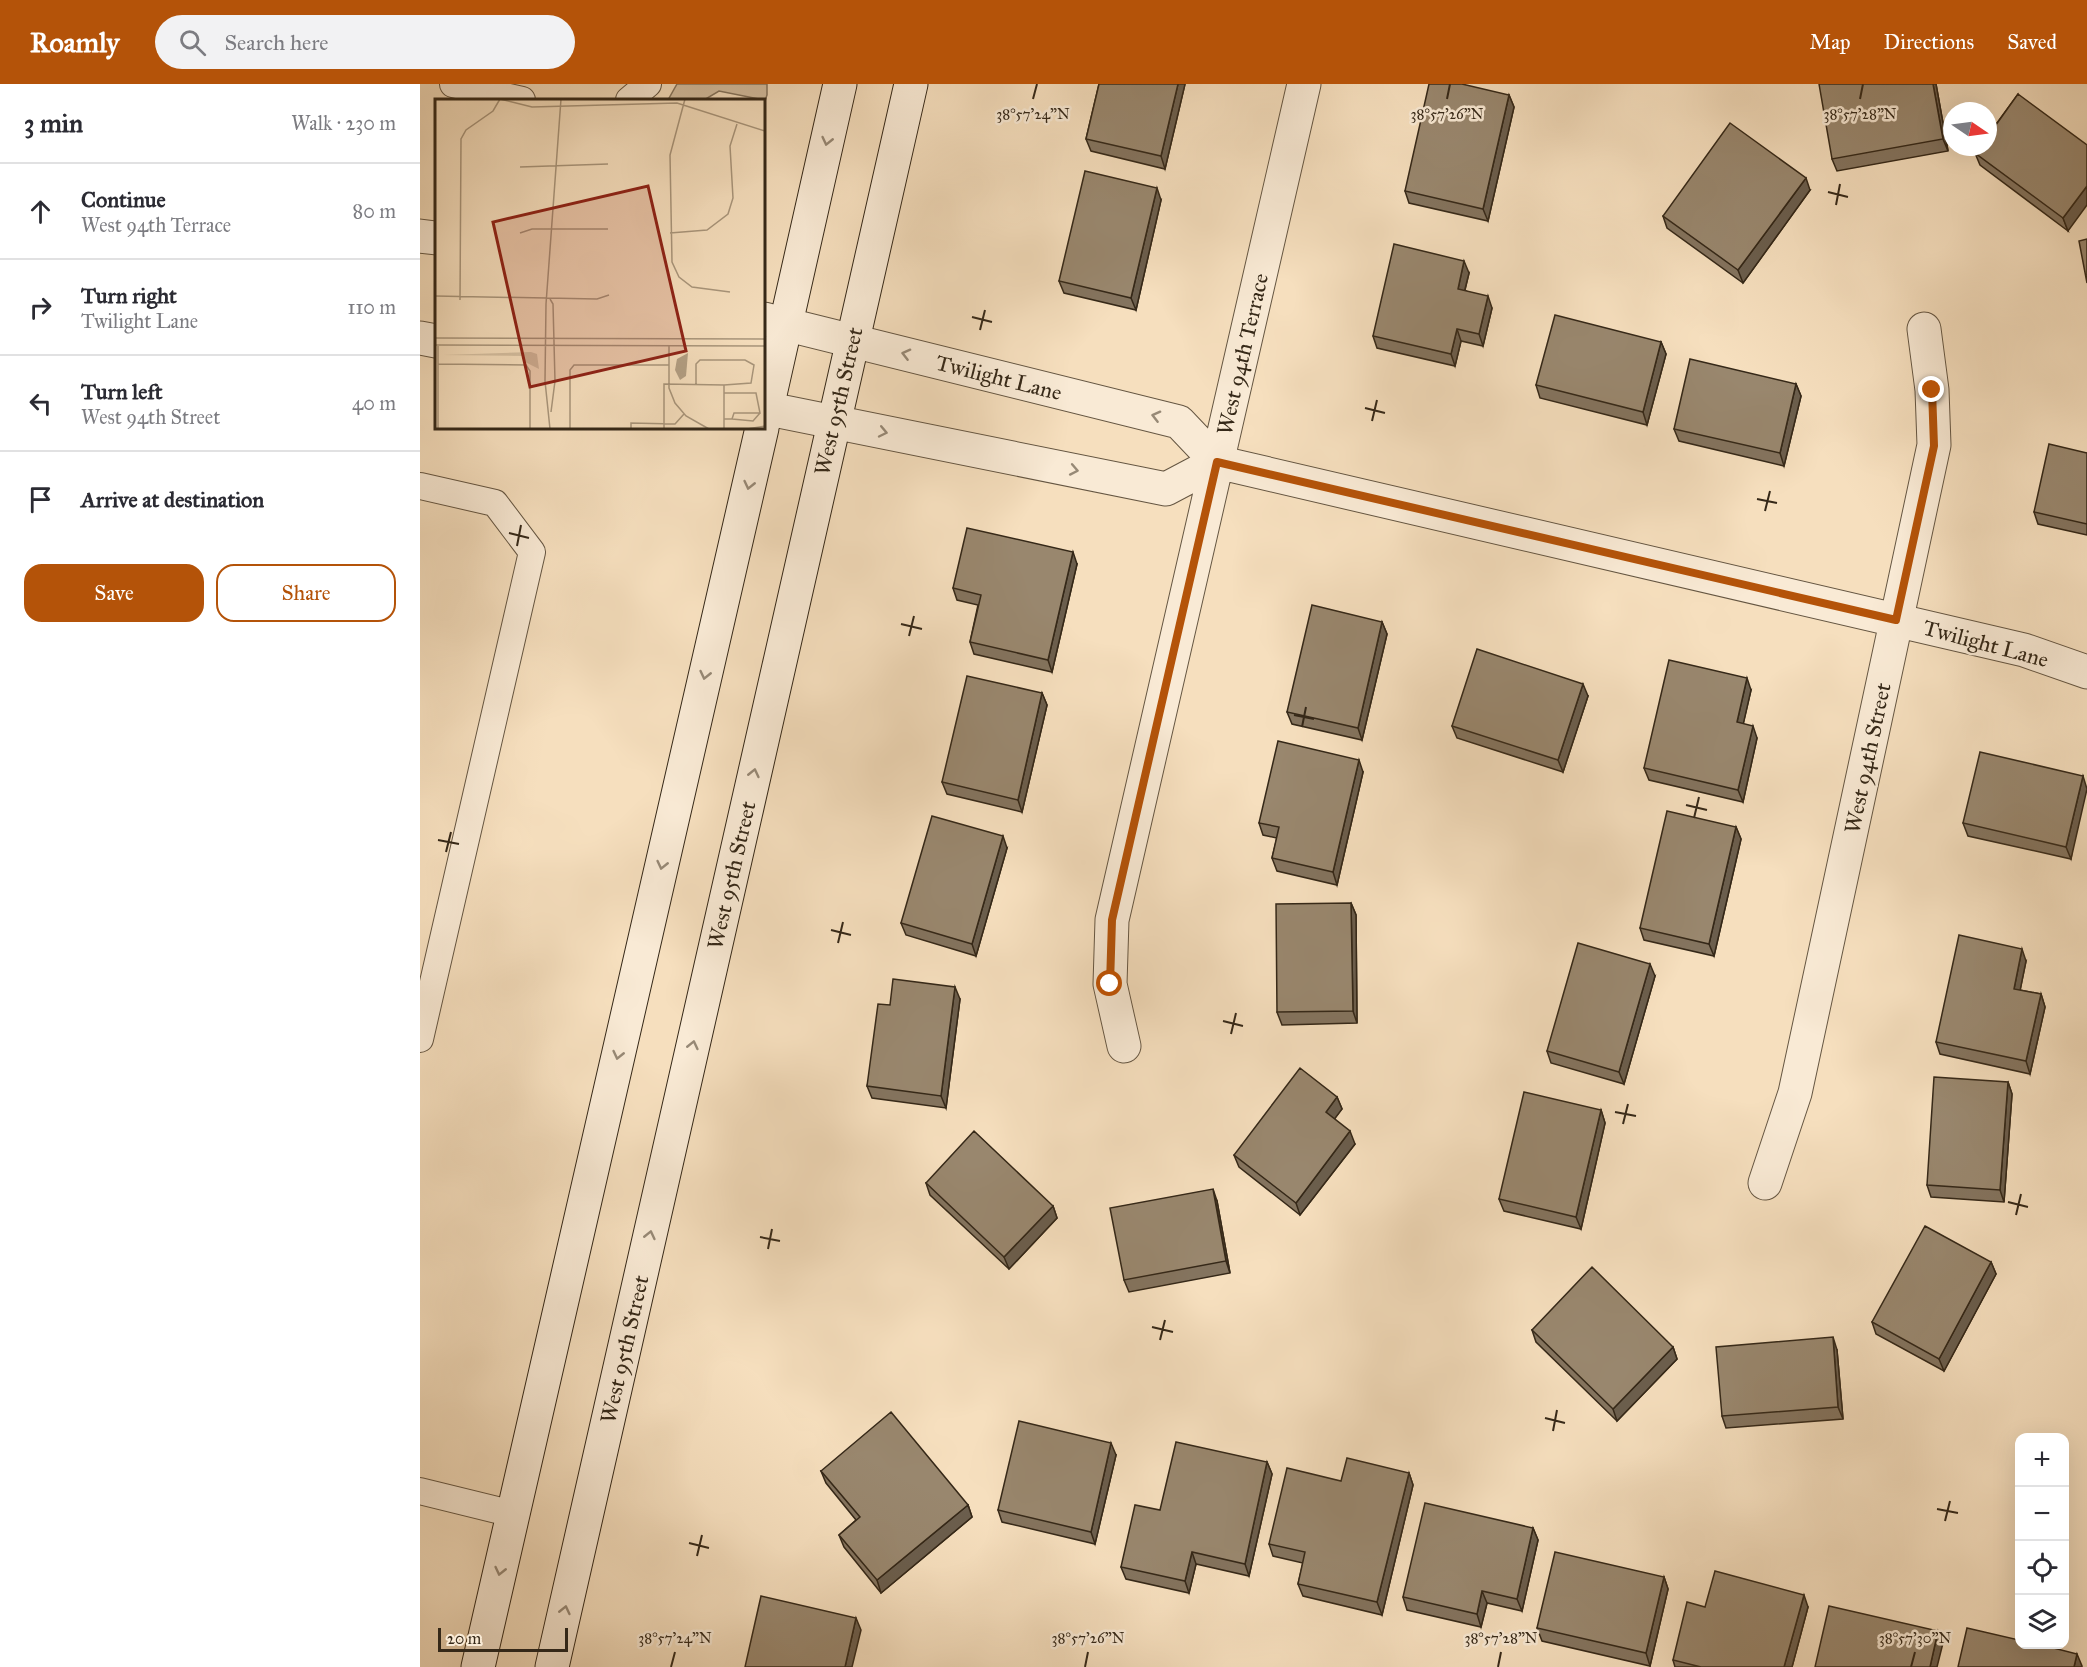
<!DOCTYPE html>
<meta charset="utf-8">
<style>
:root{--surface:#fff;--page:#f2f2f3;--text:#2b2b33;--muted:#7c7c81;--line:#e1e1e2;--accent:#b45309}
body{margin:0;font-family:"IM FELL Great Primer",serif;background:var(--page);color:var(--text)}
.controls{position:absolute;right:18px;bottom:18px;display:grid;overflow:hidden;border-radius:12px;box-shadow:0 6px 24px #0002}
.controls button{width:54px;height:54px;display:grid;place-items:center;padding:0;border:0;border-bottom:2px solid var(--line);background:var(--surface);color:var(--text);font:30px sans-serif}
.compass{position:absolute;left:1523px;top:18px;width:54px;height:54px;border-radius:50%;background:var(--surface);box-shadow:0 6px 24px #0002;rotate:103deg}
.scale{position:absolute;left:18px;bottom:15px;width:130px;box-sizing:border-box;padding-left:6px;border:3px solid #352818;border-top:0;font-size:16px;line-height:21px;white-space:nowrap;color:#352818;-webkit-text-stroke:4px #f9ead5;paint-order:stroke}
.stop{position:absolute;width:18px;height:18px;margin:-14px;border:4px solid #b45309;border-radius:50%;background:#fff}
.stop.end{background:#b45309;border-color:#fff;box-shadow:0 2px 6px #0008}
.list{margin:0;padding:0;list-style:none}
h2{display:flex;justify-content:space-between;align-items:center;height:78px;margin:0;padding:0 24px;font-size:26px}
h2 small{font-size:20px;font-weight:400;color:var(--muted)}
.list li{display:grid;grid-template-columns:39px 1fr auto;gap:18px;align-items:center;box-sizing:border-box;height:96px;padding:0 24px;border-top:2px solid var(--line)}
.list b{display:block;font-size:22px;white-space:nowrap}
.list p{margin:0;font-size:20px;white-space:nowrap;color:var(--muted)}
.list em{font-size:20px;font-style:normal;color:var(--muted)}
.actions{display:flex;gap:12px;padding:18px 24px}
.actions a{flex:1;padding:14px 0;border:2px solid var(--accent);border-radius:18px;text-align:center;font-size:21px;color:var(--accent)}
.actions .main{background:var(--accent);color:#fff}
.icon{flex:none;width:33px;height:33px;fill:none;stroke:currentColor;stroke-width:2;stroke-linecap:round;stroke-linejoin:round}
.map{position:relative;flex:none;width:1667px;height:1583px;overflow:hidden}
header{display:flex;align-items:center;gap:36px;box-sizing:border-box;height:84px;padding:0 30px;background:var(--accent);color:#fff}
header strong{font-size:28px}
nav{display:flex;gap:33px;margin-inline-start:auto;font-size:21px}
.search{width:420px;height:54px;background:var(--page);display:flex;align-items:center;gap:15px;box-sizing:border-box;padding:0 21px;border-radius:33px;color:var(--muted);font-size:22px}
main{display:flex}
aside{flex:1;background:var(--surface)}
.map>svg:first-child{display:block}
</style>
<header>
<strong>Roamly</strong>
<div class="search"><svg class="icon" aria-label="search" viewBox="0 0 24 24"><circle cx="10" cy="10" r="6"/><path d="M15 15l6 6"/></svg>Search here</div>
<nav><a>Map</a><a>Directions</a><a>Saved</a></nav>
</header>
<main>
<aside>
<h2>3 min<small>Walk · 230 m</small></h2>
<ul class="list">
<li><svg class="icon" aria-label="ahead" viewBox="0 0 24 24"><path d="M12 20V5M6 11l6-6 6 6"/></svg><div><b>Continue</b><p>West 94th Terrace</p></div><em>80 m</em></li>
<li><svg class="icon" aria-label="right" viewBox="0 0 24 24"><path d="M7 20v-9h11M14 6l5 5-5 5"/></svg><div><b>Turn right</b><p>Twilight Lane</p></div><em>110 m</em></li>
<li><svg class="icon" aria-label="left" viewBox="0 0 24 24"><path d="M17 20v-9H6M10 6l-5 5 5 5"/></svg><div><b>Turn left</b><p>West 94th Street</p></div><em>40 m</em></li>
<li><svg class="icon" aria-label="arrive" viewBox="0 0 24 24"><path d="M6 21V4h12l-3 4 3 4H6"/></svg><div><b>Arrive at destination</b></div></li>
</ul>
<div class="actions"><a class="main">Save</a><a>Share</a></div>
</aside>
<div class="map">
<svg width="1667" height="1583" viewBox="0 0 1667 1583">
<rect width="100%" height="100%" fill="#f6dfbe"/>
<filter id="stains"><feTurbulence type="fractalNoise" baseFrequency=".00333" numOctaves="4"/><feColorMatrix values="0 0 0 0 .2 0 0 0 0 .09 0 0 0 0 .02 0 0 0 .5 -.17"/></filter>
<radialGradient id="worn" r=".72"><stop offset=".6" stop-color="#630" stop-opacity="0"/><stop offset="1" stop-color="#630" stop-opacity=".3"/></radialGradient>
<!-- green -->
<path fill="#d5c0a2" stroke="#85745d" stroke-width="1.5" d="M 257,0 L 347,0 L 347,11 L 344,20 L 344,16 L 299,7 L 284,16 L 248,16 Z"/>
<g fill="none" stroke-linecap="round" stroke-linejoin="round">
<!-- service casing -->
<g stroke="#655642" stroke-width="28">
<path id="service" d="M 33,0 L 102,16
M 209,16 L 228,0
M 0,402 L 75,419 L 112,468 L 0,955
M 0,1407 L 93,1430"/>
</g>
<!-- minor casing -->
<g stroke="#655642" stroke-width="35">
<path id="minor" d="M 0,152 L 16,154
M 344,235 L 759,338 L 797,378 L 1604,566 L 1667,588
M 0,254 L 16,257
M 344,324 L 746,405 L 797,378
M 704,962 L 690,900 L 692,836 L 884,0
M 1345,1099 L 1375,1009 L 1514,361 L 1512,306 L 1504,245"/>
</g>
<!-- secondary casing -->
<g stroke="#352818" stroke-width="35">
<path id="secondary" d="M 344,337 L 420,0
M 58,1583 L 342,344
M 132,1583 L 491,0"/>
</g>
<!-- service -->
<use href="#service" stroke="#f9ead5" stroke-width="26"/>
<!-- minor -->
<use href="#minor" stroke="#f9ead5" stroke-width="33"/>
<!-- secondary -->
<use href="#secondary" stroke="#f9ead5" stroke-width="33"/>
</g>
<!-- wall -->
<path fill="#84745f" stroke="#352818" stroke-width="1.5" d="M 679,0 L 765,0 L 745,85 L 671,67 L 666,55 Z
M 1516,0 L 1528,67 L 1417,87 L 1412,75 Z
M 1598,10 L 1648,147 L 1560,81 L 1555,69 Z
M 1089,11 L 1094,23 L 1068,137 L 989,119 L 985,107 Z
M 1390,106 L 1323,199 L 1247,144 L 1243,132 Z
M 741,116 L 716,226 L 644,209 L 639,197 Z
M 1049,189 L 1045,206 L 1072,224 L 1063,262 L 1041,257 L 1035,282 L 957,264 L 953,252 Z
M 1241,258 L 1246,270 L 1227,341 L 1120,314 L 1116,301 Z
M 1376,300 L 1381,312 L 1364,382 L 1259,357 L 1254,345 Z
M 1667,369 L 1667,451 L 1618,440 L 1614,428 Z
M 657,480 L 632,588 L 554,570 L 550,558 L 558,521 L 537,516 L 533,504 Z
M 962,538 L 967,550 L 942,656 L 872,640 L 867,628 Z
M 1331,606 L 1323,640 L 1337,654 L 1323,718 L 1229,696 L 1224,684 Z
M 622,609 L 627,621 L 602,728 L 527,710 L 522,698 Z
M 1168,612 L 1143,688 L 1037,654 L 1032,642 Z
M 943,688 L 917,801 L 857,787 L 852,774 L 857,754 L 843,751 L 839,739 Z
M 1663,692 L 1651,775 L 1548,752 L 1543,739 Z
M 1316,743 L 1321,755 L 1294,872 L 1224,856 L 1220,844 Z
M 587,764 L 556,872 L 486,851 L 481,839 Z
M 931,819 L 936,831 L 937,939 L 862,941 L 857,928 Z
M 1606,877 L 1600,906 L 1621,910 L 1625,923 L 1610,990 L 1520,970 L 1516,958 Z
M 1235,892 L 1204,1000 L 1131,979 L 1127,967 Z
M 540,915 L 526,1024 L 452,1014 L 447,1002 L 470,921 Z
M 1588,998 L 1592,1010 L 1584,1118 L 1511,1113 L 1507,1101 Z
M 917,1013 L 922,1025 L 914,1035 L 935,1060 L 880,1131 L 819,1083 L 814,1071 Z
M 1181,1026 L 1185,1039 L 1161,1145 L 1084,1127 L 1079,1115 Z
M 506,1099 L 633,1122 L 637,1134 L 589,1185 L 510,1111 Z
M 797,1117 L 810,1189 L 709,1208 L 704,1196 Z
M 1571,1178 L 1576,1190 L 1524,1287 L 1456,1250 L 1452,1238 Z
M 1112,1246 L 1253,1263 L 1257,1275 L 1197,1337 L 1116,1258 Z
M 1417,1266 L 1423,1335 L 1306,1344 L 1302,1332 Z
M 696,1371 L 675,1460 L 582,1438 L 578,1426 Z
M 847,1378 L 852,1390 L 829,1492 L 776,1480 L 769,1509 L 706,1495 L 701,1483 L 740,1426 Z
M 401,1387 L 548,1421 L 552,1433 L 461,1509 L 424,1463 L 419,1451 L 436,1436 L 406,1399 Z
M 989,1389 L 993,1401 L 962,1531 L 883,1512 L 878,1500 L 883,1479 L 853,1472 L 849,1460 L 921,1397 Z
M 1113,1444 L 1118,1456 L 1102,1527 L 1067,1519 L 1061,1543 L 987,1526 L 983,1513 Z
M 1244,1493 L 1248,1505 L 1230,1582 L 1122,1557 L 1117,1544 Z
M 1285,1523 L 1388,1523 L 1372,1583 L 1255,1583 L 1253,1576 Z"/>
<!-- shaded-wall -->
<path fill="#6b5e4d" stroke="#352818" stroke-width="1.5" d="M 758,0 L 765,0 L 745,85 L 741,72 Z
M 1513,0 L 1516,0 L 1528,67 L 1523,55 Z
M 1089,11 L 1094,23 L 1068,137 L 1063,125 Z
M 1386,94 L 1390,106 L 1323,199 L 1318,186 Z
M 1667,102 L 1667,121 L 1648,147 L 1643,134 Z
M 737,104 L 741,116 L 716,226 L 711,214 Z
M 1044,177 L 1049,189 L 1042,217 L 1038,205 Z
M 1068,212 L 1072,224 L 1063,262 L 1059,250 Z
M 1037,245 L 1041,257 L 1035,282 L 1031,270 Z
M 1241,258 L 1246,270 L 1227,341 L 1223,328 Z
M 1376,300 L 1381,312 L 1364,382 L 1360,369 Z
M 653,468 L 657,480 L 632,588 L 628,576 Z
M 962,538 L 967,550 L 942,656 L 938,644 Z
M 1327,594 L 1331,606 L 1321,650 L 1317,638 Z
M 1163,600 L 1168,612 L 1143,688 L 1138,676 Z
M 622,609 L 627,621 L 602,728 L 598,716 Z
M 1333,642 L 1337,654 L 1323,718 L 1318,706 Z
M 939,676 L 943,688 L 917,801 L 913,788 Z
M 1663,692 L 1667,705 L 1651,775 L 1646,763 Z
M 1316,743 L 1321,755 L 1294,872 L 1289,860 Z
M 583,752 L 587,764 L 556,872 L 552,860 Z
M 931,819 L 936,831 L 937,939 L 933,927 Z
M 1602,865 L 1606,877 L 1598,917 L 1594,905 Z
M 1230,880 L 1235,892 L 1204,1000 L 1199,988 Z
M 535,903 L 540,915 L 526,1024 L 521,1012 Z
M 1621,910 L 1625,923 L 1610,990 L 1606,977 Z
M 1588,998 L 1592,1010 L 1584,1118 L 1580,1106 Z
M 917,1013 L 922,1025 L 910,1041 L 906,1028 Z
M 1181,1026 L 1185,1039 L 1161,1145 L 1156,1133 Z
M 930,1047 L 935,1060 L 880,1131 L 876,1119 Z
M 793,1105 L 797,1117 L 810,1189 L 806,1177 Z
M 633,1122 L 637,1134 L 589,1185 L 584,1173 Z
M 1571,1178 L 1576,1190 L 1524,1287 L 1519,1275 Z
M 1413,1253 L 1417,1266 L 1423,1335 L 1418,1323 Z
M 1253,1263 L 1257,1275 L 1197,1337 L 1193,1325 Z
M 691,1359 L 696,1371 L 675,1460 L 671,1448 Z
M 847,1378 L 852,1390 L 829,1492 L 825,1480 Z
M 989,1389 L 993,1401 L 962,1531 L 957,1518 Z
M 548,1421 L 552,1433 L 461,1509 L 457,1496 Z
M 1113,1444 L 1118,1456 L 1102,1527 L 1097,1515 Z
M 772,1468 L 776,1480 L 769,1509 L 765,1497 Z
M 1244,1493 L 1248,1505 L 1230,1582 L 1226,1569 Z
M 1062,1507 L 1067,1519 L 1061,1543 L 1057,1530 Z
M 1384,1511 L 1388,1523 L 1372,1583 L 1364,1583 Z
M 436,1534 L 441,1546 L 432,1583 L 425,1583 Z
M 1518,1547 L 1523,1559 L 1517,1583 L 1510,1583 Z
M 1657,1570 L 1662,1582 L 1662,1583 L 1654,1583 Z"/>
<!-- building -->
<path fill="#99876e" stroke="#352818" stroke-width="1.5" d="M 679,0 L 758,0 L 741,72 L 666,55 Z
M 1009,0 L 1042,0 L 1089,11 L 1063,125 L 985,107 Z
M 1399,0 L 1513,0 L 1523,55 L 1412,75 Z
M 1598,10 L 1667,61 L 1667,102 L 1643,134 L 1555,69 L 1560,63 L 1568,63 L 1568,52 Z
M 1310,39 L 1386,94 L 1318,186 L 1243,132 Z
M 665,87 L 737,104 L 711,214 L 639,197 Z
M 1667,155 L 1667,199 L 1659,157 Z
M 974,160 L 1044,177 L 1038,205 L 1068,212 L 1059,250 L 1037,245 L 1031,270 L 953,252 Z
M 1135,231 L 1241,258 L 1223,328 L 1116,301 Z
M 1270,275 L 1376,300 L 1360,369 L 1254,345 Z
M 1629,360 L 1667,369 L 1667,440 L 1614,428 Z
M 547,444 L 653,468 L 628,576 L 550,558 L 561,511 L 533,504 Z
M 892,521 L 962,538 L 938,644 L 867,628 Z
M 1057,565 L 1163,600 L 1138,676 L 1032,642 Z
M 1249,576 L 1327,594 L 1317,638 L 1333,642 L 1318,706 L 1224,684 Z
M 547,592 L 622,609 L 598,716 L 522,698 Z
M 858,657 L 939,676 L 913,788 L 852,774 L 859,743 L 839,739 Z
M 1560,668 L 1663,692 L 1646,763 L 1543,739 Z
M 1247,727 L 1316,743 L 1289,860 L 1220,844 Z
M 512,732 L 583,752 L 552,860 L 481,839 Z
M 931,819 L 933,927 L 857,928 L 856,820 Z
M 1539,851 L 1602,865 L 1594,905 L 1621,910 L 1606,977 L 1516,958 Z
M 1158,859 L 1230,880 L 1199,988 L 1127,967 Z
M 473,895 L 535,903 L 521,1012 L 447,1002 L 458,920 L 470,921 Z
M 880,984 L 917,1013 L 906,1028 L 930,1047 L 876,1119 L 814,1071 Z
M 1514,993 L 1588,998 L 1580,1106 L 1507,1101 Z
M 1104,1008 L 1181,1026 L 1156,1133 L 1079,1115 Z
M 554,1047 L 633,1122 L 584,1173 L 506,1099 Z
M 793,1105 L 806,1177 L 704,1196 L 690,1124 Z
M 1505,1142 L 1571,1178 L 1519,1275 L 1452,1238 Z
M 1172,1183 L 1253,1263 L 1193,1325 L 1112,1246 Z
M 1413,1253 L 1418,1323 L 1302,1332 L 1296,1263 Z
M 471,1328 L 548,1421 L 457,1496 L 419,1451 L 440,1433 L 401,1387 Z
M 599,1337 L 691,1359 L 671,1448 L 578,1426 Z
M 756,1358 L 847,1378 L 825,1480 L 772,1468 L 765,1497 L 701,1483 L 715,1421 L 740,1426 Z
M 927,1374 L 989,1389 L 957,1518 L 878,1500 L 885,1468 L 849,1460 L 867,1384 L 921,1397 Z
M 1005,1419 L 1113,1444 L 1097,1515 L 1062,1507 L 1057,1530 L 983,1513 Z
M 1135,1468 L 1244,1493 L 1226,1569 L 1117,1544 Z
M 1295,1487 L 1384,1511 L 1364,1583 L 1281,1583 L 1253,1576 L 1267,1518 L 1285,1523 Z
M 341,1512 L 436,1534 L 425,1583 L 325,1583 Z
M 1409,1522 L 1518,1547 L 1510,1583 L 1395,1583 Z
M 1547,1544 L 1599,1556 L 1599,1560 L 1618,1560 L 1657,1570 L 1654,1583 L 1538,1583 Z"/>
<!-- one-way arrows -->
<defs><path id="oneway-chevron" d="M-2-3.5L2.5 0L-2 3.5" fill="none" stroke-width="1.6" stroke-linecap="round" stroke-linejoin="round" transform="scale(1.5)"/></defs>
<g stroke="#978976">
<use href="#oneway-chevron" transform="translate(407 57) rotate(103)"/>
<use href="#oneway-chevron" transform="translate(486 270) rotate(-166)"/>
<use href="#oneway-chevron" transform="translate(736 332) rotate(-166)"/>
<use href="#oneway-chevron" transform="translate(463 348) rotate(12)"/>
<use href="#oneway-chevron" transform="translate(654 386) rotate(11)"/>
<use href="#oneway-chevron" transform="translate(329 401) rotate(103)"/>
<use href="#oneway-chevron" transform="translate(285 591) rotate(103)"/>
<use href="#oneway-chevron" transform="translate(334 689) rotate(-77)"/>
<use href="#oneway-chevron" transform="translate(242 781) rotate(103)"/>
<use href="#oneway-chevron" transform="translate(273 961) rotate(-77)"/>
<use href="#oneway-chevron" transform="translate(198 971) rotate(103)"/>
<use href="#oneway-chevron" transform="translate(230 1151) rotate(-77)"/>
<use href="#oneway-chevron" transform="translate(80 1487) rotate(103)"/>
<use href="#oneway-chevron" transform="translate(145 1526) rotate(-77)"/>
</g>
<g fill="none" stroke-linecap="round" stroke-linejoin="round">
<!-- route -->
<path stroke="#b45309" stroke-width="8" d="M 690,900 L 692,836 L 797,378 L 1476,536 L 1514,362 L 1512,306"/>
</g>
<!-- ticks -->
<path fill="none" stroke="#352818" stroke-width="2" d="M 613,15 L 617,0M 1027,15 L 1030,0M 1440,15 L 1443,0M 1408,108 L 1428,113M 1416,121 L 1420,100M 552,233 L 572,238M 560,246 L 565,226M 945,324 L 965,329M 952,337 L 957,316M 1337,415 L 1357,419M 1345,427 L 1350,407M 89,449 L 109,454M 97,462 L 101,441M 481,540 L 502,545M 489,552 L 494,532M 874,631 L 894,635M 882,643 L 886,623M 1266,721 L 1287,726M 1274,734 L 1279,713M 18,756 L 39,760M 26,768 L 31,748M 411,846 L 431,851M 418,859 L 423,838M 803,937 L 823,942M 811,950 L 816,929M 1195,1028 L 1216,1032M 1203,1040 L 1208,1020M 1588,1118 L 1608,1123M 1596,1131 L 1601,1110M 340,1153 L 360,1157M 348,1165 L 352,1145M 732,1243 L 753,1248M 740,1256 L 745,1236M 1125,1334 L 1145,1339M 1133,1347 L 1137,1326M 1517,1425 L 1538,1429M 1525,1437 L 1530,1417M 269,1459 L 289,1464M 277,1472 L 282,1451M 251,1583 L 255,1568M 665,1583 L 668,1568M 1078,1583 L 1081,1568M 1491,1583 L 1495,1568"/>
<g text-anchor="middle" stroke-width="5" stroke-linejoin="round" paint-order="stroke">
<!-- street labels -->
<g font-size="22" fill="#352818" stroke="#f9ead5">
<text transform="translate(822 270) rotate(-77)" y="8">West 94th Terrace</text>
<text transform="translate(579 293) rotate(14)" y="8">Twilight Lane</text>
<text transform="translate(418 317) rotate(-77)" y="8">West 95th Street</text>
<text transform="translate(1566 559) rotate(15)" y="8">Twilight Lane</text>
<text transform="translate(1447 674) rotate(-78)" y="8">West 94th Street</text>
<text transform="translate(311 791) rotate(-77)" y="8">West 95th Street</text>
<text transform="translate(204 1265) rotate(-77)" y="8">West 95th Street</text>
</g>
</g>
<!-- overview -->
<g transform="translate(15 15)">
<rect width="330" height="330" fill="#f6dfbe"/>
<path d="M 96,253 L 102,255 L 104,270 L 88,262 L 88,257 L 8,256 Z" fill="#d5c0a2"/>
<path d="M 253,254 L 251,277 L 245,281 L 240,271 L 242,260 Z" fill="#b4a186"/>
<path fill="none" stroke="#a9967c" stroke-width="1.5" d="M 65,0 L 97,8 L 242,4 L 330,32M 250,0 L 235,56 L 237,163 L 244,178 L 257,188 L 295,193M 85,68 L 173,65M 85,134 L 97,130 L 173,130M 235,134 L 272,131 L 293,115 L 298,99 L 295,47 L 302,25M 0,197 L 162,200 L 174,196M 115,200 L 118,205 L 120,282 L 116,313M 25,201 L 26,40 L 31,31 L 58,12 L 65,0M 0,239 L 330,240M 0,246 L 330,247M 3,246 L 3,330M 234,246 L 234,289 L 240,304 L 251,317 L 274,330M 3,265 L 91,266 L 95,272 L 95,330M 261,285 L 261,265 L 265,261 L 310,261 L 319,266 L 316,284 L 289,286M 289,320 L 297,320 L 299,314 L 325,314 L 321,294 L 289,294M 297,320 L 318,322 L 325,314M 115,330 L 110,282 L 111,205 L 126,0M 135,330 L 135,271 L 139,266 L 234,266M 196,330 L 196,324 L 240,325 L 249,315M 229,330 L 229,285 L 289,286 L 289,330M 312,330 L 330,327"/>
<path fill="#8f2418" fill-opacity="0.15" stroke="#8f2418" stroke-width="3" d="M 213,87 L 251,252 L 95,288 L 58,123 Z"/>
<rect width="330" height="330" fill="none" stroke="#352818" stroke-width="3"/>
</g>
<g font-size="15" text-anchor="middle" fill="#352818" stroke="#f9ead5" stroke-width="5" stroke-linejoin="round" paint-order="stroke">
<text x="613" y="35">38°57'24"N</text>
<text x="1027" y="35">38°57'26"N</text>
<text x="1440" y="35">38°57'28"N</text>
<text x="255" y="1559">38°57'24"N</text>
<text x="668" y="1559">38°57'26"N</text>
<text x="1081" y="1559">38°57'28"N</text>
<text x="1495" y="1559">38°57'30"N</text>
</g>
<rect width="100%" height="100%" filter="url(#stains)"/>
<rect width="100%" height="100%" fill="url(#worn)"/>
</svg>
<div class="controls">
<button>+</button>
<button>−</button>
<button><svg class="icon" aria-label="locate" viewBox="0 0 24 24"><circle cx="12" cy="12" r="6"/><path d="M12 2v4M12 18v4M2 12h4M18 12h4"/></svg></button>
<button><svg class="icon" aria-label="layers" viewBox="0 0 24 24"><path d="M12 4l9 5-9 5-9-5zM3 14l9 5 9-5"/></svg></button>
</div>
<svg class="compass" viewBox="-18 -18 36 36"><path d="M0-13l5 13h-10z" fill="#e53935"/><path d="M0 13l5-13h-10z" fill="#7c7c81"/></svg>
<div class="scale">20 m</div>
<div class="stop" style="left:690px;top:900px"></div>
<div class="stop end" style="left:1512px;top:306px"></div>
</div>
</main>
